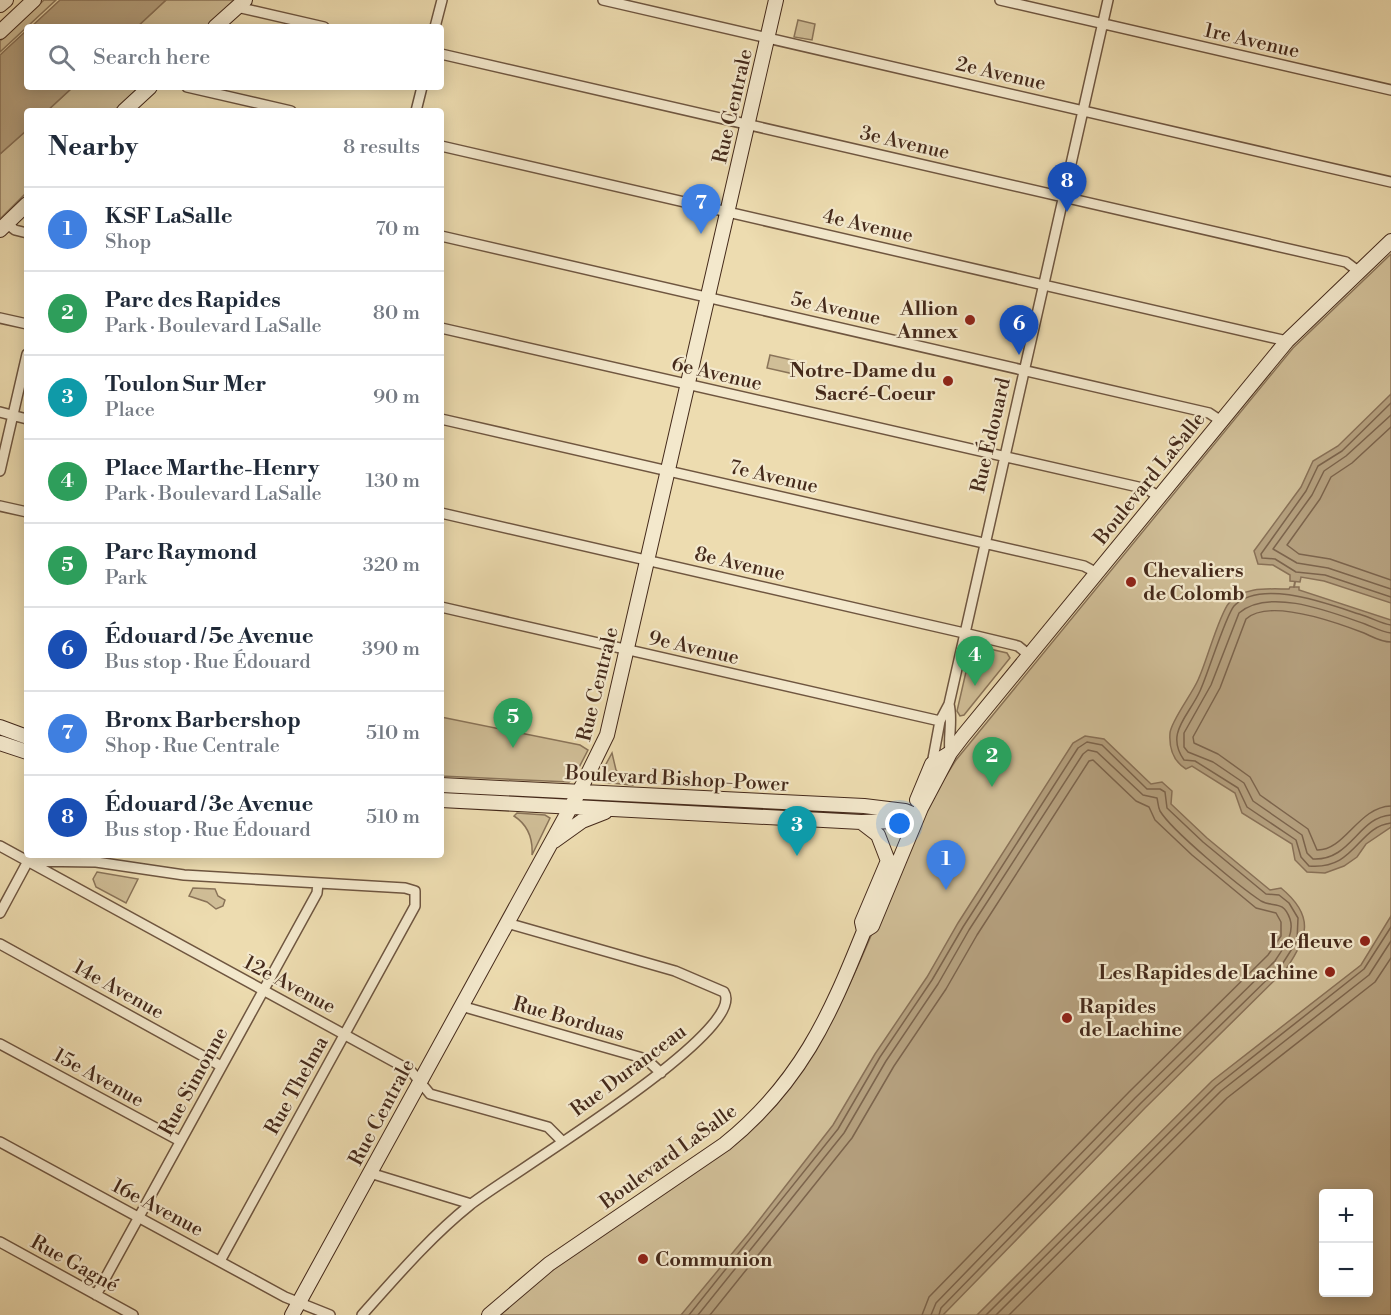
<!DOCTYPE html>
<meta charset="utf-8">
<style>
:root{--surface:#fff;--page:#f6f6f7;--text:#1f2937;--muted:#747a83;--line:#e0e1e3;--accent:#0f766e}
body{margin:0;font-family:"Libre Bodoni",serif;background:var(--page);color:var(--text)}
.controls{position:absolute;right:18px;bottom:18px;display:grid;overflow:hidden;border-radius:6px;box-shadow:0 3px 15px #0003}
.controls button{width:54px;height:54px;display:grid;place-items:center;padding:0;border:0;border-bottom:2px solid var(--line);background:var(--surface);color:var(--text);font:30px sans-serif}
.you{position:absolute;left:900px;top:824px;width:21px;height:21px;margin:-15px;border:4px solid #fff;border-radius:50%;background:#1a73e8;box-shadow:0 0 0 9px #1a73e833}
.badge{display:grid;place-items:center;width:39px;height:39px;border-radius:50%;background:var(--accent);color:#fff;font-size:20px;font-weight:700}
.pin{position:absolute;translate:-50% -50px;filter:drop-shadow(0 2px 3px #0008)}
.pin::after{content:'';position:absolute;top:32px;width:21px;height:18px;background:inherit;clip-path:polygon(0 0,100% 0,50% 100%)}
.list{margin:0;padding:0;list-style:none}
h2{display:flex;justify-content:space-between;align-items:center;height:78px;margin:0;padding:0 24px;font-size:26px}
h2 small{font-size:20px;font-weight:400;color:var(--muted)}
.list li{display:grid;grid-template-columns:39px 1fr auto;gap:18px;align-items:center;box-sizing:border-box;height:84px;padding:0 24px;border-top:2px solid var(--line)}
.list b{display:block;font-size:22px;white-space:nowrap}
.list p{margin:0;font-size:20px;white-space:nowrap;color:var(--muted)}
.list em{font-size:20px;font-style:normal;color:var(--muted)}
.icon{flex:none;width:33px;height:33px;fill:none;stroke:currentColor;stroke-width:2;stroke-linecap:round;stroke-linejoin:round}
.map{position:relative;flex:none;width:1391px;height:1315px;overflow:hidden}
.search{position:absolute;background:var(--surface);box-shadow:0 3px 15px #0003;left:24px;top:24px;width:420px;height:66px;display:flex;align-items:center;gap:15px;box-sizing:border-box;padding:0 21px;border-radius:6px;color:var(--muted);font-size:22px}
.panel{position:absolute;background:var(--surface);box-shadow:0 3px 15px #0003;left:24px;top:108px;width:420px;height:750px;border-radius:6px}
.map>svg:first-child{display:block}
</style>
<div class="map">
<svg width="1391" height="1315" viewBox="0 0 1391 1315">
<rect width="100%" height="100%" fill="#eddcb0"/>
<filter id="stains"><feTurbulence type="fractalNoise" baseFrequency=".00333" numOctaves="4"/><feColorMatrix values="0 0 0 0 .2 0 0 0 0 .09 0 0 0 0 .02 0 0 0 .5 -.17"/></filter>
<radialGradient id="worn" r=".72"><stop offset=".6" stop-color="#630" stop-opacity="0"/><stop offset="1" stop-color="#630" stop-opacity=".3"/></radialGradient>
<!-- green -->
<path fill="#d0be97" stroke="#8a7459" stroke-width="1.5" fill-rule="evenodd" d="M 44,0 L 56,0 L 0,52 L 0,41 Z
M 166,0 L 235,0 L 206,27 L 137,27 Z
M 798,20 L 815,24 L 812,40 L 794,37 Z
M 73,87 L 140,87 L 114,111 L 47,111 Z
M 27,130 L 27,192 L 0,219 L 0,154 Z
M 1391,254 L 1391,1315 L 498,1315 L 538,1278 L 784,1094 C 863,995 887,865 956,760 L 1293,348 ZM 1324,1194 L 1368,1194 L 1368,1292 L 1324,1292 Z
M 770,355 L 797,361 L 794,374 L 767,368 Z
M 977,646 L 1007,653 L 1010,658 L 964,715 L 960,716 L 957,711 L 971,650 Z
M 441,717 L 580,745 L 588,750 L 573,779 L 569,782 L 441,776 Z
M 612,753 L 616,770 L 632,785 L 601,782 L 599,777 Z
M 517,813 L 545,815 L 550,818 L 532,855 C 533,839 528,825 514,816 Z
M 97,872 L 138,879 L 126,903 L 96,887 L 93,879 Z
M 193,888 L 215,889 L 218,896 L 225,900 L 223,906 L 216,909 L 207,902 L 189,896 Z"/>
<!-- water -->
<path fill="#b49f7d" stroke="#887056" stroke-width="1.5" fill-rule="evenodd" d="M 60,0 L 166,0 L 137,27 L 31,27 Z
M 27,30 L 27,87 L 73,87 L 47,111 L 27,111 L 27,130 L 0,154 L 0,55 Z
M 1391,394 L 1391,603 L 1324,581 L 1301,577 L 1300,582 L 1290,581 L 1290,575 L 1273,565 L 1258,564 L 1254,551 L 1301,487 L 1313,461 L 1338,446 Z
M 1290,587 L 1299,587 L 1299,590 L 1391,620 L 1391,827 L 1366,844 L 1357,857 L 1344,866 L 1325,873 L 1307,872 L 1295,860 L 1292,844 L 1242,813 L 1235,793 L 1192,766 L 1186,769 C 1173,761 1169,747 1170,733 C 1171,721 1192,694 1198,680 C 1206,664 1219,614 1229,603 C 1244,586 1269,589 1289,589 Z
M 1085,736 L 1104,739 L 1151,784 L 1162,782 L 1172,791 L 1171,804 L 1207,838 L 1270,890 L 1281,888 C 1315,916 1308,937 1286,969 L 1145,1108 L 943,1315 L 681,1315 L 749,1233 L 833,1125 L 875,1054 L 927,977 L 958,923 L 1073,743 Z
M 1391,916 L 1391,1315 L 977,1315 L 1212,1081 L 1361,965 ZM 1324,1194 L 1368,1194 L 1368,1292 L 1324,1292 Z"/>
<g fill="none" stroke-linecap="round" stroke-linejoin="round">
<!-- shore -->
<path stroke="#7c644c" stroke-width="1.5" d="M 1391,403 L 1342,451 L 1318,466 L 1306,491 L 1261,554 L 1262,558 L 1275,559 L 1296,572 L 1325,575 L 1391,597
M 1391,415 L 1346,456 L 1324,471 L 1312,495 L 1273,549 L 1297,563 L 1328,568 L 1391,589
M 1391,427 L 1352,463 L 1331,477 L 1320,499 L 1287,545 L 1299,554 L 1330,559 L 1391,580
M 1391,625 C 1382,624 1374,619 1365,616 C 1333,606 1262,577 1234,606 C 1225,617 1208,674 1200,691 C 1188,717 1165,733 1184,760 L 1195,761 L 1238,788 L 1247,807 L 1296,840 L 1301,857 L 1309,866 C 1356,870 1357,827 1391,823
M 1391,633 C 1382,632 1373,627 1365,624 C 1331,612 1269,587 1239,613 L 1211,685 L 1184,733 L 1184,747 L 1188,752 L 1213,762 L 1244,783 L 1253,801 L 1302,835 L 1307,853 L 1313,859 C 1351,861 1358,817 1391,815
M 1391,642 C 1381,642 1373,637 1364,633 C 1338,623 1269,598 1246,619 L 1220,688 L 1193,737 L 1194,743 L 1218,754 L 1250,777 L 1260,795 L 1308,829 L 1317,850 C 1345,851 1358,807 1391,806
M 689,1315 L 838,1129 L 880,1057 L 932,980 L 963,927 L 1078,748 L 1087,742 L 1102,745 L 1147,789 L 1160,789 L 1165,792 L 1167,808 L 1203,842 L 1266,894 L 1279,895 L 1289,903 L 1298,918 L 1297,941 L 1281,966 L 1141,1103 L 941,1308 L 939,1315
M 698,1315 L 844,1133 L 886,1061 L 938,984 L 969,930 L 1083,754 L 1088,750 L 1097,752 L 1143,795 L 1157,798 C 1158,802 1158,807 1160,811 C 1172,831 1240,887 1261,901 C 1273,908 1283,899 1290,919 C 1295,935 1283,948 1275,961 L 1135,1098 L 936,1303 L 931,1315
M 710,1315 L 852,1138 L 894,1066 L 946,989 L 977,935 L 1089,761 L 1093,760 L 1136,801 L 1149,807 L 1155,820 L 1192,855 L 1256,908 L 1276,913 L 1281,922 L 1281,936 L 1268,955 L 1129,1092 L 929,1297 L 922,1315
M 986,1315 L 1216,1086 L 1364,969 L 1391,927
M 996,1315 L 1221,1091 L 1369,975 L 1391,941
M 1009,1315 L 1227,1098 L 1375,982 L 1391,958"/>
<!-- stream -->
<path stroke="#887056" stroke-width="2" d="M 1294,587 L 1295,582"/>
<!-- street casing -->
<g stroke="#6f5640" stroke-width="12">
<path id="street" d="M 603,0 L 1391,182
M 1000,0 L 1391,90
M 237,7 L 324,27
M 435,27 L 442,0
M 441,54 L 1346,262 L 1358,271
M 187,87 L 291,111
M 416,111 L 422,87
M 441,146 L 1287,341
M 7,224 L 15,230 L 27,233
M 441,236 L 1209,413 L 1221,421
M 0,318 L 27,324
M 441,328 L 1147,489 L 1159,497
M 0,412 L 27,419
M 441,419 L 1084,566 L 1097,573
M 0,471 L 27,354
M 0,506 L 27,512
M 441,513 L 964,633 L 1018,646 L 1029,655
M 441,607 L 940,721
M 949,704 C 953,720 948,736 950,753
M 932,764 L 940,721 L 949,704 L 1108,0
M 0,846 L 411,1071 L 430,1094 L 548,1127 L 562,1141
M 0,913 L 28,861 L 96,862 L 184,875 L 405,888 L 415,891 L 415,906 L 220,1261
M 0,944 L 221,1066
M 461,1006 L 646,1059 L 661,1073
M 0,1044 L 180,1141
M 0,1142 L 285,1297 L 330,1315
M 370,1173 L 471,1204
M 0,1242 L 133,1315
M 96,1295 L 317,893 L 318,883
M 362,1315 C 396,1277 430,1237 470,1205 C 503,1178 750,1032 724,992 L 675,971 L 507,923"/>
</g>
<!-- secondary casing -->
<g stroke="#452a1b" stroke-width="16">
<path id="secondary" d="M 0,5 L 6,0
M 215,27 L 245,0
M 0,32 L 34,0
M 124,111 L 150,87
M 0,230 L 27,204
M 0,727 L 27,737
M 0,743 L 27,752
M 441,785 L 864,806 L 905,811 L 917,816
M 441,800 L 861,822 L 900,821 L 913,826
M 917,800 L 932,764 L 950,753
M 861,822 L 878,835 L 888,861
M 554,841 L 582,821 L 605,812
M 864,931 L 862,922 L 887,863
M 292,1315 L 579,792 L 607,735 L 776,0
M 489,1315 L 549,1264 L 725,1144 C 800,1083 829,1018 864,931 L 872,926 L 921,808 L 950,753 L 963,736 L 1287,341 L 1391,241"/>
</g>
<!-- street -->
<use href="#street" stroke="#f3e8cc" stroke-width="9"/>
<!-- secondary -->
<use href="#secondary" stroke="#f3e8cc" stroke-width="14"/>
</g>
<!-- markers -->
<g fill="#8f2418" stroke="#f3e8cc" stroke-width="2">
<circle cx="970" cy="320" r="6"/>
<circle cx="948" cy="381" r="6"/>
<circle cx="1131" cy="582" r="6"/>
<circle cx="1365" cy="941" r="6"/>
<circle cx="1330" cy="972" r="6"/>
<circle cx="1067" cy="1018" r="6"/>
<circle cx="643" cy="1259" r="6"/>
</g>
<g text-anchor="middle" stroke-width="4.5" stroke-linejoin="round" paint-order="stroke">
<!-- street labels -->
<g font-size="20" fill="#452a1b" stroke="#f3e8cc">
<text transform="translate(1252 40) rotate(13)" y="7">1re Avenue</text>
<text transform="translate(1001 73) rotate(13)" y="7">2e Avenue</text>
<text transform="translate(732 106) rotate(-77)" y="7">Rue Centrale</text>
<text transform="translate(905 142) rotate(13)" y="7">3e Avenue</text>
<text transform="translate(868 225) rotate(13)" y="7">4e Avenue</text>
<text transform="translate(836 308) rotate(13)" y="7">5e Avenue</text>
<text transform="translate(717 373) rotate(13)" y="7">6e Avenue</text>
<text transform="translate(990 435) rotate(-77)" y="7">Rue Édouard</text>
<text transform="translate(774 476) rotate(13)" y="7">7e Avenue</text>
<text transform="translate(1149 478) rotate(-51)" y="7">Boulevard LaSalle</text>
<text transform="translate(740 563) rotate(13)" y="7">8e Avenue</text>
<text transform="translate(694 647) rotate(13)" y="7">9e Avenue</text>
<text transform="translate(597 684) rotate(-76)" y="7">Rue Centrale</text>
<text transform="translate(677 778) rotate(3)" y="7">Boulevard Bishop-Power</text>
<text transform="translate(290 984) rotate(28)" y="7">12e Avenue</text>
<text transform="translate(119 989) rotate(29)" y="7">14e Avenue</text>
<text transform="translate(569 1018) rotate(16)" y="7">Rue Borduas</text>
<text transform="translate(628 1070) rotate(-37)" y="7">Rue Duranceau</text>
<text transform="translate(99 1077) rotate(29)" y="7">15e Avenue</text>
<text transform="translate(193 1081) rotate(-61)" y="7">Rue Simonne</text>
<text transform="translate(296 1085) rotate(-61)" y="7">Rue Thelma</text>
<text transform="translate(381 1112) rotate(-62)" y="7">Rue Centrale</text>
<text transform="translate(668 1156) rotate(-36)" y="7">Boulevard LaSalle</text>
<text transform="translate(158 1207) rotate(28)" y="7">16e Avenue</text>
<text transform="translate(75 1263) rotate(29)" y="7">Rue Gagné</text>
</g>
<!-- poi labels -->
<g font-size="20" font-weight="bold" fill="#452a1b" stroke="#f3e8cc" text-anchor="end">
<text x="958" y="315">Allion<tspan x="958" dy="23">Annex</tspan></text>
<text x="936" y="377">Notre-Dame du<tspan x="936" dy="23">Sacré-Coeur</tspan></text>
<text x="1143" y="577" text-anchor="start">Chevaliers<tspan x="1143" dy="23">de Colomb</tspan></text>
<text x="1353" y="948">Le fleuve</text>
<text x="1318" y="979">Les Rapides de Lachine</text>
<text x="1079" y="1013" text-anchor="start">Rapides<tspan x="1079" dy="23">de Lachine</tspan></text>
<text x="655" y="1266" text-anchor="start">Communion</text>
</g>
</g>
<rect width="100%" height="100%" filter="url(#stains)"/>
<rect width="100%" height="100%" fill="url(#worn)"/>
</svg>
<div class="controls">
<button>+</button>
<button>−</button>
</div>
<div class="you"></div>
<div class="pin badge" style="left:946px;top:890px;background:#3f7fe0">1</div>
<div class="pin badge" style="left:992px;top:787px;background:#2e9e5b">2</div>
<div class="pin badge" style="left:797px;top:856px;background:#0f9aa8">3</div>
<div class="pin badge" style="left:975px;top:686px;background:#2e9e5b">4</div>
<div class="pin badge" style="left:513px;top:748px;background:#2e9e5b">5</div>
<div class="pin badge" style="left:1019px;top:355px;background:#1a4fb4">6</div>
<div class="pin badge" style="left:701px;top:234px;background:#3f7fe0">7</div>
<div class="pin badge" style="left:1067px;top:212px;background:#1a4fb4">8</div>
<div class="search"><svg class="icon" aria-label="search" viewBox="0 0 24 24"><circle cx="10" cy="10" r="6"/><path d="M15 15l6 6"/></svg>Search here</div>
<section class="panel">
<h2>Nearby<small>8 results</small></h2>
<ul class="list">
<li><span class="badge" style="background:#3f7fe0">1</span><div><b>KSF LaSalle</b><p>Shop</p></div><em>70 m</em></li>
<li><span class="badge" style="background:#2e9e5b">2</span><div><b>Parc des Rapides</b><p>Park · Boulevard LaSalle</p></div><em>80 m</em></li>
<li><span class="badge" style="background:#0f9aa8">3</span><div><b>Toulon Sur Mer</b><p>Place</p></div><em>90 m</em></li>
<li><span class="badge" style="background:#2e9e5b">4</span><div><b>Place Marthe-Henry</b><p>Park · Boulevard LaSalle</p></div><em>130 m</em></li>
<li><span class="badge" style="background:#2e9e5b">5</span><div><b>Parc Raymond</b><p>Park</p></div><em>320 m</em></li>
<li><span class="badge" style="background:#1a4fb4">6</span><div><b>Édouard / 5e Avenue</b><p>Bus stop · Rue Édouard</p></div><em>390 m</em></li>
<li><span class="badge" style="background:#3f7fe0">7</span><div><b>Bronx Barbershop</b><p>Shop · Rue Centrale</p></div><em>510 m</em></li>
<li><span class="badge" style="background:#1a4fb4">8</span><div><b>Édouard / 3e Avenue</b><p>Bus stop · Rue Édouard</p></div><em>510 m</em></li>
</ul>
</section>
</div>
